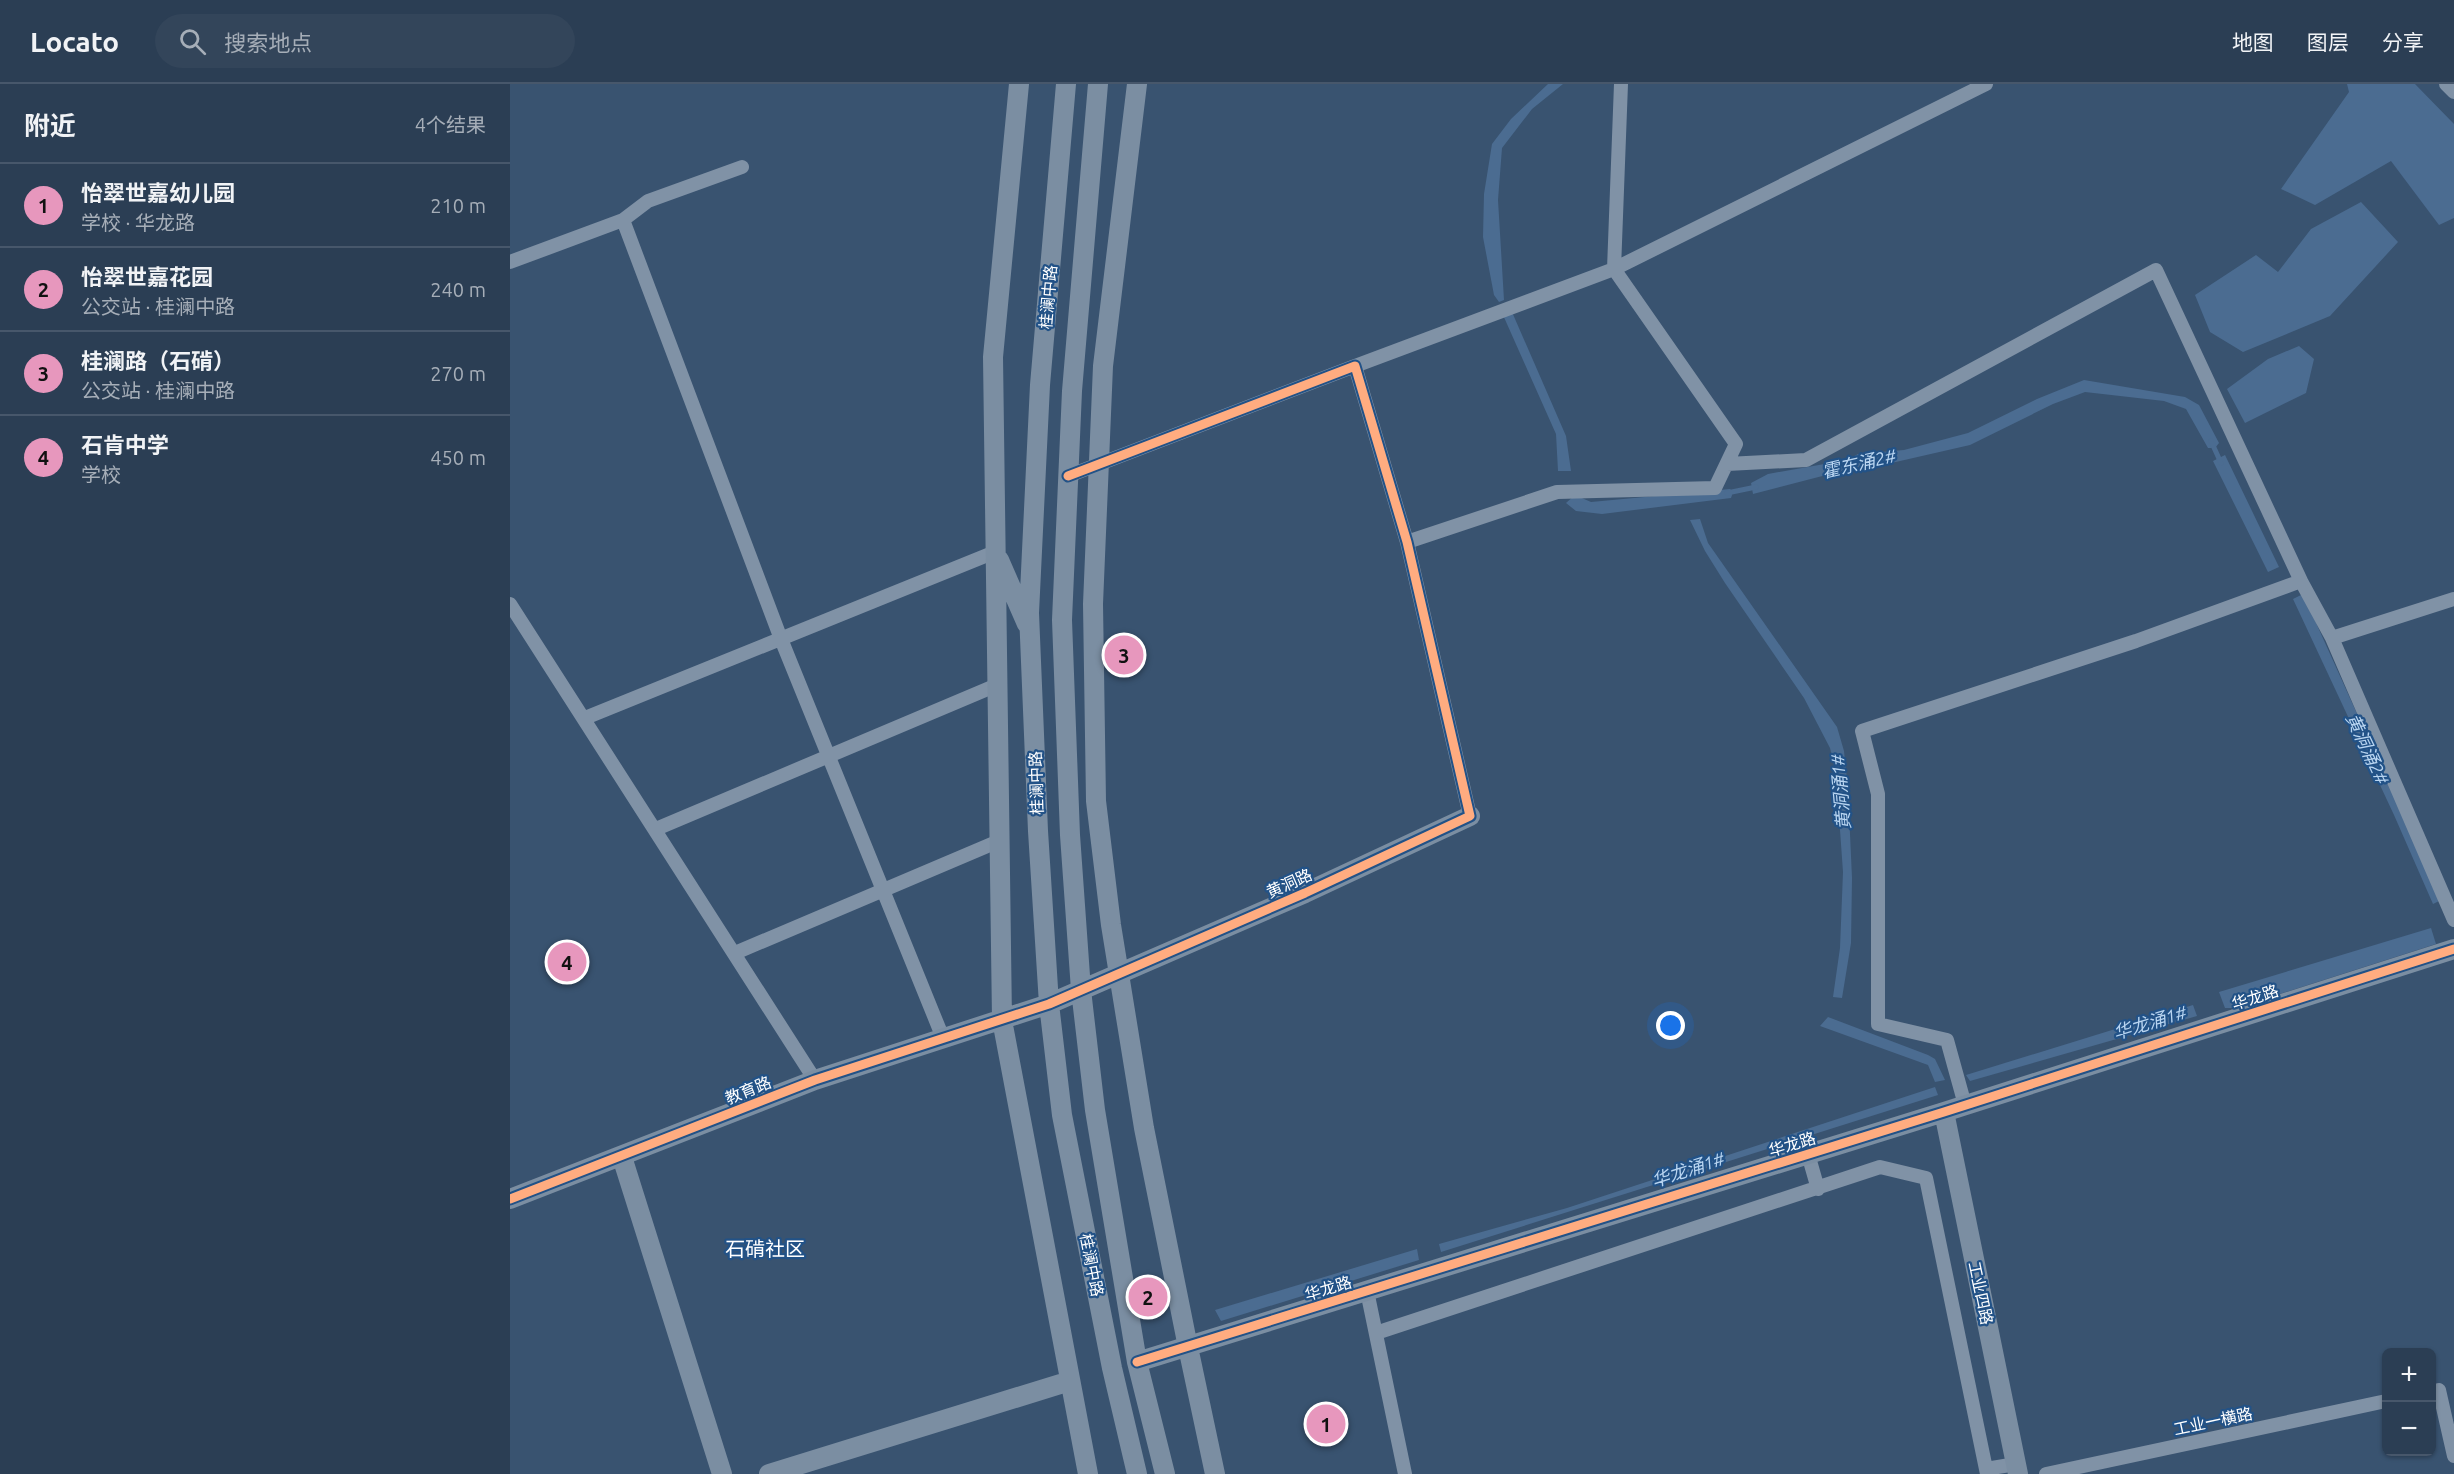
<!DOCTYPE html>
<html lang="zh">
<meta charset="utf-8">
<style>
:root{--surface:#2b3e54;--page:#33455a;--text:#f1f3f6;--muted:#a6aeb8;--line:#47576b;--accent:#e797bd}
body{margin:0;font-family:Ubuntu,"Noto Sans SC",sans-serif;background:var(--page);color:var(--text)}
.controls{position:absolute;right:18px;bottom:18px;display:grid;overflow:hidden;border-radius:9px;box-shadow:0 2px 4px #0004}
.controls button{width:54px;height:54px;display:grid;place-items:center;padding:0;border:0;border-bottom:2px solid var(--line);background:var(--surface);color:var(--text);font:30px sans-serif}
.you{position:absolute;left:1161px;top:942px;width:21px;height:21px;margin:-15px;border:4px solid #fff;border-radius:50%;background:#1a73e8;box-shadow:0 0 0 9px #1a73e833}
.badge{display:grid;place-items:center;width:39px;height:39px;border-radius:50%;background:var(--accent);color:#111;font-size:20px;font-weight:700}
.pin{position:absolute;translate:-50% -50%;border:3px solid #fff;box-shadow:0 2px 6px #0006}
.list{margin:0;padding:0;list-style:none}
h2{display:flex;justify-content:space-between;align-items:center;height:78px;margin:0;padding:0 24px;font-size:26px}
h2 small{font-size:20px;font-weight:400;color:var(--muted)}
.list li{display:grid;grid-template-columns:39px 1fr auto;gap:18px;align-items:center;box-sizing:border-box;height:84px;padding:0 24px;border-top:2px solid var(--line)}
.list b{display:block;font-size:22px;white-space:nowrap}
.list p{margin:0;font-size:20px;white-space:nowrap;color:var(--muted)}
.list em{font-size:20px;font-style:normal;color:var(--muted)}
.icon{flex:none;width:33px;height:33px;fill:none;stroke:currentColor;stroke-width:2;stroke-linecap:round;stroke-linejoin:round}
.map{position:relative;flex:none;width:1944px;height:1390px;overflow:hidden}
header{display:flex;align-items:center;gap:36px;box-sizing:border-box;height:84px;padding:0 30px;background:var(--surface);border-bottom:2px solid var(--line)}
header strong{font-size:28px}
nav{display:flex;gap:33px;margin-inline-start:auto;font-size:21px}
.search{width:420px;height:54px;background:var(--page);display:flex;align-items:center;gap:15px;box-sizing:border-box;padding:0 21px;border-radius:33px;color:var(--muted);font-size:22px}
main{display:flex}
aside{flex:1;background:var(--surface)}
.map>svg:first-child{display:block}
</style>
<header>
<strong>Locato</strong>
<div class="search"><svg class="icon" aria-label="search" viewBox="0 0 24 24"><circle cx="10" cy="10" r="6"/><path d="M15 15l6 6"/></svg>搜索地点</div>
<nav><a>地图</a><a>图层</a><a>分享</a></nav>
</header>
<main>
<aside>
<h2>附近<small>4个结果</small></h2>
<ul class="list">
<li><span class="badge">1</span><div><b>怡翠世嘉幼儿园</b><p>学校 · 华龙路</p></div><em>210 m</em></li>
<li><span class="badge">2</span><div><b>怡翠世嘉花园</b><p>公交站 · 桂澜中路</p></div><em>240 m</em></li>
<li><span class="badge">3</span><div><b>桂澜路（石𬒔）</b><p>公交站 · 桂澜中路</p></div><em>270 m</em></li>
<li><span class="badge">4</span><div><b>石肯中学</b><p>学校</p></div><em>450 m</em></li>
</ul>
</aside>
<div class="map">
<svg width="1944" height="1390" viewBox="0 0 1944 1390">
<rect width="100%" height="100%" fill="#395370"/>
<!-- water -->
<path fill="#4b6c91" d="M 1038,0 L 1053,0 L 1022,25 L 992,64 L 988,116 L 994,216 L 989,218 L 984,211 L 973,153 L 974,110 L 982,60 L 1001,35 Z
M 1837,0 L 1905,0 L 1944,40 L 1944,134 L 1929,141 L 1881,77 L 1805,121 L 1771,105 L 1839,8 Z
M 1851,118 L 1888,158 L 1820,232 L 1733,268 L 1700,248 L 1685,211 L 1746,171 L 1768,188 L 1801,145 Z
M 1002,228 L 1056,352 L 1061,387 L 1048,387 L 1046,350 L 993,231 Z
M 1789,262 L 1804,275 L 1796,309 L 1735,339 L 1717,305 L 1758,275 Z
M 1574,296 L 1675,313 L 1689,321 L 1709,359 L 1705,364 L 1698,364 L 1676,325 L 1654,317 L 1575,308 L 1543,320 L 1460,361 L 1377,380 L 1347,383 L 1243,410 L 1241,399 L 1258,390 L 1337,376 L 1348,370 L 1394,366 L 1458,349 L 1527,315 Z
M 1715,371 L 1769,483 L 1758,488 L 1703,377 Z
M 1220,405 L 1223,408 L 1221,414 L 1092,430 L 1066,427 L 1056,419 L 1065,411 L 1081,418 Z
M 1190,435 L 1198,459 L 1327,643 L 1334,667 L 1338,706 L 1342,794 L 1341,859 L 1332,914 L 1323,913 L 1330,864 L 1333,788 L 1326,690 L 1320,664 L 1294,614 L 1215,499 L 1195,467 L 1180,436 Z
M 1793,510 L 1931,816 L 1923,820 L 1884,731 L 1783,515 Z
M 1921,844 L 1926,860 L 1726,924 L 1715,924 L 1709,908 Z
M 1683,921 L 1687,932 L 1460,997 L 1456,991 Z
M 1318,933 L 1418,971 L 1425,975 L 1435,996 L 1425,998 L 1418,981 L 1310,942 Z
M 1425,1003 L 1428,1011 L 931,1168 L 929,1160 L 1057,1124 Z
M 907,1165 L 909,1176 L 711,1237 L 705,1226 Z"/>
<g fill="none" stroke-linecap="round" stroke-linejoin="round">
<!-- stream -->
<path stroke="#4b6c91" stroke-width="5" d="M 1701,357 L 1711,379
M 1217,409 L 1246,403"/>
<!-- street -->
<path stroke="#8092a6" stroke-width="14" d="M 1111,0 L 1104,185 L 1476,0
M 1936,0 L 1944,8
M 113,136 L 138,117 L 232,83
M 0,178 L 113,136 L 271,555 L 433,954
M 845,282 L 1104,185 L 1226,360 L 1205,404 L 1047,408 L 897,458
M 1217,380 L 1296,376 L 1646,186 L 1791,497
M 558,392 L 845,282 L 897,458 L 960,732
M 1944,515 L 1822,554 L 1944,836
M 0,520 L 305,996
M 75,634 L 485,468
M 146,745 L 487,601
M 225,869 L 489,757
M 1455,1021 L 1437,956 L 1368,940 L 1368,710 L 1352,647 L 1626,557 L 1791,497 L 1822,554
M 1298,1070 L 1308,1105
M 857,1207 L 895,1390
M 866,1249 L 1370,1083 L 1416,1094 L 1477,1390
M 1922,1308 L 1929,1306 L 1944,1372
M 1476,1385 L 1506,1380
M 1536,1390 L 1876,1317"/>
<!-- secondary -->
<path stroke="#7b8ea2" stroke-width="20" d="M 509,0 L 483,273 L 492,936 L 578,1390
M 556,0 L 530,301 L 519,529 L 528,747 L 539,920 L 552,1031 L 602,1284 L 627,1390
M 588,0 L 562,307 L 552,536 L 560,751 L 571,906 L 585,1026 L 627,1278 L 655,1390
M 627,0 L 593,282 L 583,520 L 586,717 L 601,841 L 634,1044 L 678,1263 L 705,1390
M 489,476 L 517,540
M 1434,1028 L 1508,1390
M 112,1073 L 212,1390
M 0,1115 L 305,996 L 539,920 L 795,809 L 960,732
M 627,1278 L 1434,1028 L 1944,865
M 259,1390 L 560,1297"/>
<!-- cycleway casing -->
<g stroke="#225287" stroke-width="13">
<path id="cycleway" d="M 0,1115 L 305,996 L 539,920 L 795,809 L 960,732 L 897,458 L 845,282 L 558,392
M 627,1278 L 1434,1028 L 1944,865"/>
</g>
<!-- cycleway -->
<use href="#cycleway" stroke="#ffac80" stroke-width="9"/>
</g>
<g text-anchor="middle" stroke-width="4.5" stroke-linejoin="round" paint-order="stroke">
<!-- street labels -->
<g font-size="16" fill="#fff" stroke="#225287">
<text transform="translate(538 213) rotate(-85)" y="6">桂澜中路</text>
<text transform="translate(526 699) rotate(-92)" y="6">桂澜中路</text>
<text transform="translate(779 799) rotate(-24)" y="6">黄洞路</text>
<text transform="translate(1745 913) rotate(-18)" y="6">华龙路</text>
<text transform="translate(238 1006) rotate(-22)" y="6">教育路</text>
<text transform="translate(1282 1060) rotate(-17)" y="6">华龙路</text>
<text transform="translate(582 1181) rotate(79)" y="6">桂澜中路</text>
<text transform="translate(818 1204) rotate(-17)" y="6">华龙路</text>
<text transform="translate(1471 1209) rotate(78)" y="6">工业四路</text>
<text transform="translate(1703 1337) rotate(-12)" y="6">工业一横路</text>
</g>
<!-- water labels -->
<g font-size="18" font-style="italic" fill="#b9d5f1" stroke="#225287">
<text transform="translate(1349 380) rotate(-13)" y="6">霍东涌2#</text>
<text transform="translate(1857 665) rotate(65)" y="6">黄洞涌2#</text>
<text transform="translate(1331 708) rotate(-95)" y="6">黄洞涌1#</text>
<text transform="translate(1640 939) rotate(-17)" y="6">华龙涌1#</text>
<text transform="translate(1178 1086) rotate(-18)" y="6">华龙涌1#</text>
</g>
<!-- quarter labels -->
<g font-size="20" fill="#fff" stroke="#225287">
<text x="255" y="1172">石𬒔社区</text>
</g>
</g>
</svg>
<div class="controls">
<button>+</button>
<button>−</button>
</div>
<div class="you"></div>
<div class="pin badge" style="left:816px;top:1340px">1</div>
<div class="pin badge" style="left:638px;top:1213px">2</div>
<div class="pin badge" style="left:614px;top:571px">3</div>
<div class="pin badge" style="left:57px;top:878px">4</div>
</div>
</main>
